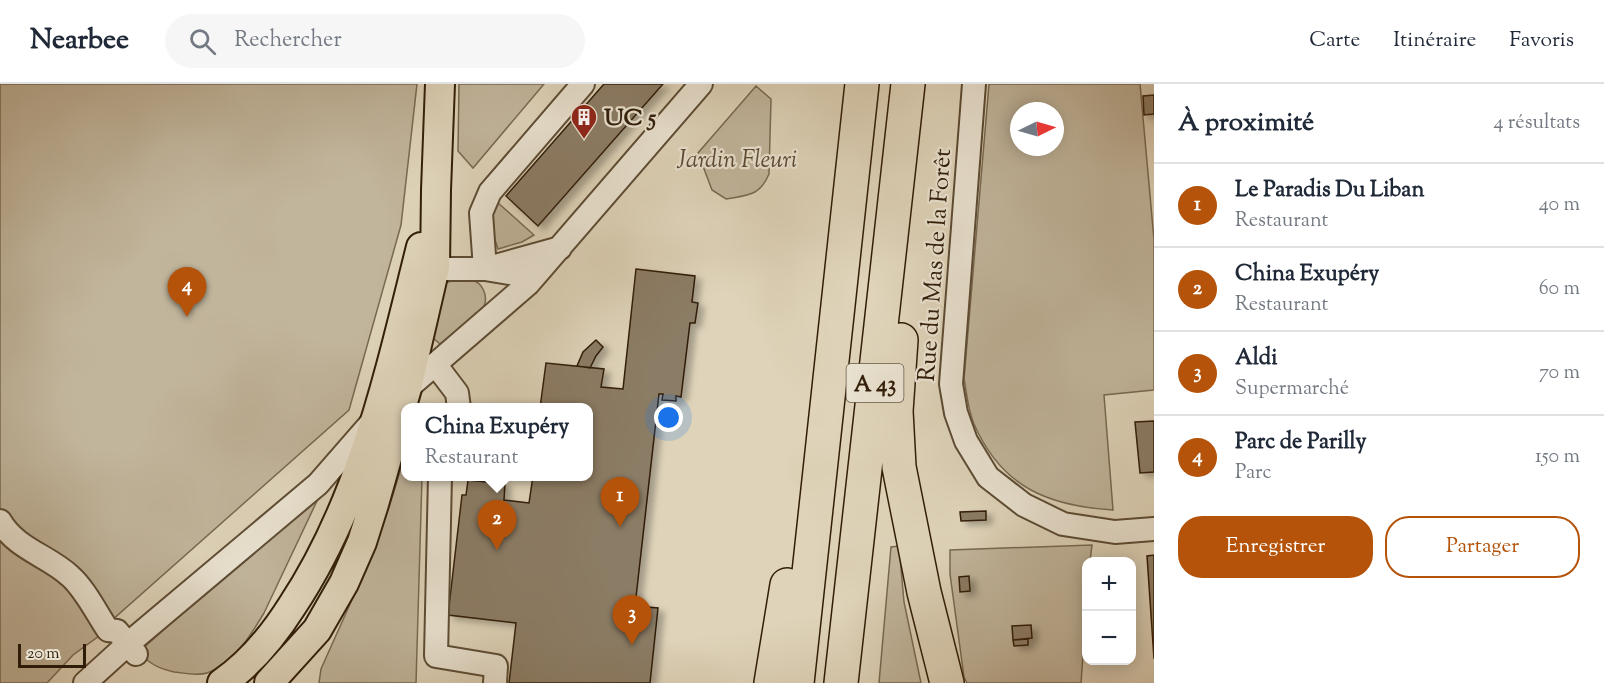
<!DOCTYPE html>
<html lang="fr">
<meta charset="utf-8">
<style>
:root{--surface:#fff;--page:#f6f6f7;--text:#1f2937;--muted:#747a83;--line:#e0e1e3;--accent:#b45309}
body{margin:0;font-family:"Sorts Mill Goudy",serif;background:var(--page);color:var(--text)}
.controls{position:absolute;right:18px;bottom:18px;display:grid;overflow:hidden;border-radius:12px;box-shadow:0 3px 15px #0003}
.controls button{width:54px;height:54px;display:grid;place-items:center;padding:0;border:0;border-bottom:2px solid var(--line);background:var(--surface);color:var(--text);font:30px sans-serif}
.compass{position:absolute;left:1010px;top:18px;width:54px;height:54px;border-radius:50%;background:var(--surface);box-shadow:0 3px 15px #0003;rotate:85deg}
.scale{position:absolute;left:18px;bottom:15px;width:68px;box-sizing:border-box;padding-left:6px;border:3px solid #301d08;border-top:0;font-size:16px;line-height:21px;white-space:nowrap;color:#301d08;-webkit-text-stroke:4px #eae3d2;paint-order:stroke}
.you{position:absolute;left:669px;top:334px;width:21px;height:21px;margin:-15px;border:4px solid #fff;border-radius:50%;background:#1a73e8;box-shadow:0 0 0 9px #1a73e833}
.badge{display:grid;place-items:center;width:39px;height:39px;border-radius:50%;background:var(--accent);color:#fff;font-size:20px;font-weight:700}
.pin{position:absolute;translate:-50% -50px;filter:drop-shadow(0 2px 3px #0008)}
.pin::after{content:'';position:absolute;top:32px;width:21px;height:18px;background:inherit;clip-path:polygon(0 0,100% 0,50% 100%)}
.popup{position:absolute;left:401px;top:319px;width:192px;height:78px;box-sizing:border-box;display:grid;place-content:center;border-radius:12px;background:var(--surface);filter:drop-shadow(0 2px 4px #0005);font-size:20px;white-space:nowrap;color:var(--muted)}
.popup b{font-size:22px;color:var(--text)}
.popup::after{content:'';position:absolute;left:50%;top:100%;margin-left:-12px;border:12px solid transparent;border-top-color:var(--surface)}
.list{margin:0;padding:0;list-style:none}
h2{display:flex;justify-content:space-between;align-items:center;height:78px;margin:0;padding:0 24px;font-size:26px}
h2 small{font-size:20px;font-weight:400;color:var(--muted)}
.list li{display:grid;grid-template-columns:39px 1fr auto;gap:18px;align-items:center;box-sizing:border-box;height:84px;padding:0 24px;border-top:2px solid var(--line)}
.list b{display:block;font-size:22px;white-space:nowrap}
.list p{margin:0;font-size:20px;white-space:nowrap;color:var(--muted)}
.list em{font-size:20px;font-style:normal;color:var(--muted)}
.actions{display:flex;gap:12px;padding:18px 24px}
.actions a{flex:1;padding:14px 0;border:2px solid var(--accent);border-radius:24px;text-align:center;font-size:21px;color:var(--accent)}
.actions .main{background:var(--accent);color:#fff}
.icon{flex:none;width:33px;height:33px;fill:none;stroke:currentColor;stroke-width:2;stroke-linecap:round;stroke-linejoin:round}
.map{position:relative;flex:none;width:1154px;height:599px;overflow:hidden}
header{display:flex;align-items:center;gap:36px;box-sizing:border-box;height:84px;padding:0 30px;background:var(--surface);border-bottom:2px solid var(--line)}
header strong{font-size:28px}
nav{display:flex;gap:33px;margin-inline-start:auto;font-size:21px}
.search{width:420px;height:54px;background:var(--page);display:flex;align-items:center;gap:15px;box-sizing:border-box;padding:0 21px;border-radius:33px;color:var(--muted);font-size:22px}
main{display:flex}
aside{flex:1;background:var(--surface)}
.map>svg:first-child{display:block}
</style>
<header>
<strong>Nearbee</strong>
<div class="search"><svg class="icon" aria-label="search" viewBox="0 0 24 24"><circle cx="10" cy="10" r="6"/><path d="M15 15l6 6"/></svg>Rechercher</div>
<nav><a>Carte</a><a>Itinéraire</a><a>Favoris</a></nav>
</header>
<main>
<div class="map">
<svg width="1154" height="599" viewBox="0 0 1154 599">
<defs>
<filter id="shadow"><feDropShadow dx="6" dy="4" stdDeviation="3" flood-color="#0004"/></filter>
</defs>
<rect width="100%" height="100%" fill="#dfd4ba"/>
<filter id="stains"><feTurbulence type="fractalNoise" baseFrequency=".00333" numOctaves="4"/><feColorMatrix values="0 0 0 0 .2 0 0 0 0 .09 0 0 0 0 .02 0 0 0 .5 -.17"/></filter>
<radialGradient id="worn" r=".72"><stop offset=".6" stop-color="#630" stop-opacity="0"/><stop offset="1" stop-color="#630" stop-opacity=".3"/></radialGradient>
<!-- green -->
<path fill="#c1b59c" stroke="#786952" stroke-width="1.5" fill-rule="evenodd" d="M 0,0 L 417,0 L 401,141 L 349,326 L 101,546 L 103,549 L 73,571 L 47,599 L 0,599 Z
M 459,0 L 544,0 L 473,84 L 458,67 Z
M 989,0 L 1140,0 L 1154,156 L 1154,306 L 1104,311 L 1113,426 C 1049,422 1002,404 974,340 C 968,327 967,310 964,295 ZM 1019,27 L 1055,27 L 1055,63 L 1019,63 Z
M 756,2 L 771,15 L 769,90 C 760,112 748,111 726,115 L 712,106 L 698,69 Z
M 497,118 L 534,151 L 522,158 L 498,165 C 491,145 488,138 497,118 Z
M 454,196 C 466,196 477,193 483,205 C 496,230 456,248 440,260 L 432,253 L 440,201 Z
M 405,368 L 406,392 L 422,393 L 416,599 L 319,599 L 321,585 C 352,515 387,443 405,368 Z
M 325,400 L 264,529 C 251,551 232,581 207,589 C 197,592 184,589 174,588 C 160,585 147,580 140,567 Z
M 1092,461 L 1090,477 L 1086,478 L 1086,529 L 1081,599 L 967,599 L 964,593 L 950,490 L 950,466 Z
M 899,462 L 904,518 L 921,599 L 879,599 L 891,463 Z"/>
<!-- building -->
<path fill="#8b7c65" stroke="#301d08" stroke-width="1.5" filter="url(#shadow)" d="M 604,0 L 663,0 L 538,142 L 506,112 Z
M 1154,11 L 1154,30 L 1144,31 L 1143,12 Z
M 636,185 L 695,192 L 692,218 L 698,219 L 695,239 L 690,239 L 681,313 L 676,312 L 676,317 L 662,316 L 663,310 L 659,310 L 635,522 L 658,524 L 650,599 L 509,599 L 516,539 L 448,531 L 462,411 L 466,411 L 468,396 L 505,400 L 504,416 L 529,419 L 533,392 L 588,392 L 588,324 L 540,324 L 546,279 L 604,285 L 601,303 L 623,305 Z
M 596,256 L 603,263 L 596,272 L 590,284 L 577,282 L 583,268 Z
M 1154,337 L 1154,388 L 1140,389 L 1135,338 Z
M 986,427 L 986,436 L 961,437 L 960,428 Z
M 1154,471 L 1154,575 L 1147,472 Z
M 969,492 L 970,507 L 960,508 L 959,493 Z
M 1031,541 L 1032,554 L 1013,556 L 1012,542 Z
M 1028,555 L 1028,561 L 1014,562 L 1013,556 Z"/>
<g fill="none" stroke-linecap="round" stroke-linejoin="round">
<!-- minor casing -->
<g stroke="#5c4b34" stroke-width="26">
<path id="minor" d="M 974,0 L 951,300 L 956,329 L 966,357 L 988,393 L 1024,421 L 1063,440 L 1115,448 L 1154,445
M 492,183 L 560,164
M 420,185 L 485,185 L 515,190 L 528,200
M 485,185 L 481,129 L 490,108 L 583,0
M 435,280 L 457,309 L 459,324
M 402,309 L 528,200 L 701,0
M 440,392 L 436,572 L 496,582 L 495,599
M 0,437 C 16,465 49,472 70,492 C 85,505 97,530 108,546 L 117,547 L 136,570
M 85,599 L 129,559 L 318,400 L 372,338"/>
</g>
<!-- major casing -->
<g stroke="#301d08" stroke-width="32">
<path id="major" d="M 222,599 C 251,579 273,552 292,522 C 363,415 390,286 421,163
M 269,599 L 317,546 L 344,499 L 362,458 L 374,420 L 407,304 L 435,183 L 436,106 L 440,0"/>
</g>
<!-- highway casing -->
<g stroke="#301d08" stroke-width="36">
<path id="highway" d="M 901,256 L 896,327 L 899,383 L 924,508 L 947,599
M 771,599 L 787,501
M 797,599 L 862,0
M 841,599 L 908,0"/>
</g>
<!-- minor -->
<use href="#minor" stroke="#eae3d2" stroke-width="22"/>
<!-- major -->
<use href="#major" stroke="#dfd4ba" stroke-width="28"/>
<!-- highway -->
<use href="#highway" stroke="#dfd4ba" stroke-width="33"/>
</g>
<!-- icons -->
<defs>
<g id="building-pin" transform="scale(1.35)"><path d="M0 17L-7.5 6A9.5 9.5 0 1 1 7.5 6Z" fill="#8f2418" stroke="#eae3d2"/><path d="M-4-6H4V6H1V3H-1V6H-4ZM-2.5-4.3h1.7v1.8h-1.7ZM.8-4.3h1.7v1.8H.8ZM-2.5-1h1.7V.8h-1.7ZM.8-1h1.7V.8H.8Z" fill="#fff"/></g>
</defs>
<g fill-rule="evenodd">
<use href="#building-pin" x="584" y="33"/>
</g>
<g text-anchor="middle" stroke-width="4.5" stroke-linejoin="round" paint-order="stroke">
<!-- shield labels -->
<rect fill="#eae3d2" stroke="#685845" stroke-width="1.5" x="846.5" y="280" width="57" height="38" rx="4.5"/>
<g font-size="22" font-weight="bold" fill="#301d08">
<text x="875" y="307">A 43</text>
</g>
<!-- poi labels -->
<g font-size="24" font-weight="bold" fill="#301d08" stroke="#eae3d2" text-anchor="start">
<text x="604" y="41">UC 5</text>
</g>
<!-- park labels -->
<g font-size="24" font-style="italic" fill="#5c4b34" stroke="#eae3d2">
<text x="737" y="83">Jardin Fleuri</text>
</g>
<!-- street labels -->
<g font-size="24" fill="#301d08" stroke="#eae3d2">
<text transform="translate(934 181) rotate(-86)" y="8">Rue du Mas de la Forêt</text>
</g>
</g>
<rect width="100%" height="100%" filter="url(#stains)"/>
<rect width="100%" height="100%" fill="url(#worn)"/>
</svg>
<div class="controls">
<button>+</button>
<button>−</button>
</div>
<svg class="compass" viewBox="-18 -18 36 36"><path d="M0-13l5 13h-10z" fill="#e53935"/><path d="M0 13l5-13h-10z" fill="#747a83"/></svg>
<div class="scale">20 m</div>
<div class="you"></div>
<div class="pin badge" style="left:620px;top:443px">1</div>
<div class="pin badge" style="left:497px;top:466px">2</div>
<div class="popup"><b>China Exupéry</b>Restaurant</div>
<div class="pin badge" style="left:632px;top:561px">3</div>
<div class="pin badge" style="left:187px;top:233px">4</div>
</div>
<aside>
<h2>À proximité<small>4 résultats</small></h2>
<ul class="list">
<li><span class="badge">1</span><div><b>Le Paradis Du Liban</b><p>Restaurant</p></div><em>40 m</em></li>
<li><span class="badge">2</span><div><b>China Exupéry</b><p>Restaurant</p></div><em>60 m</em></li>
<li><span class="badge">3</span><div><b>Aldi</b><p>Supermarché</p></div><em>70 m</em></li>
<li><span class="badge">4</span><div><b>Parc de Parilly</b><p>Parc</p></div><em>150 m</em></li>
</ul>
<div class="actions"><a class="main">Enregistrer</a><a>Partager</a></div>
</aside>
</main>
